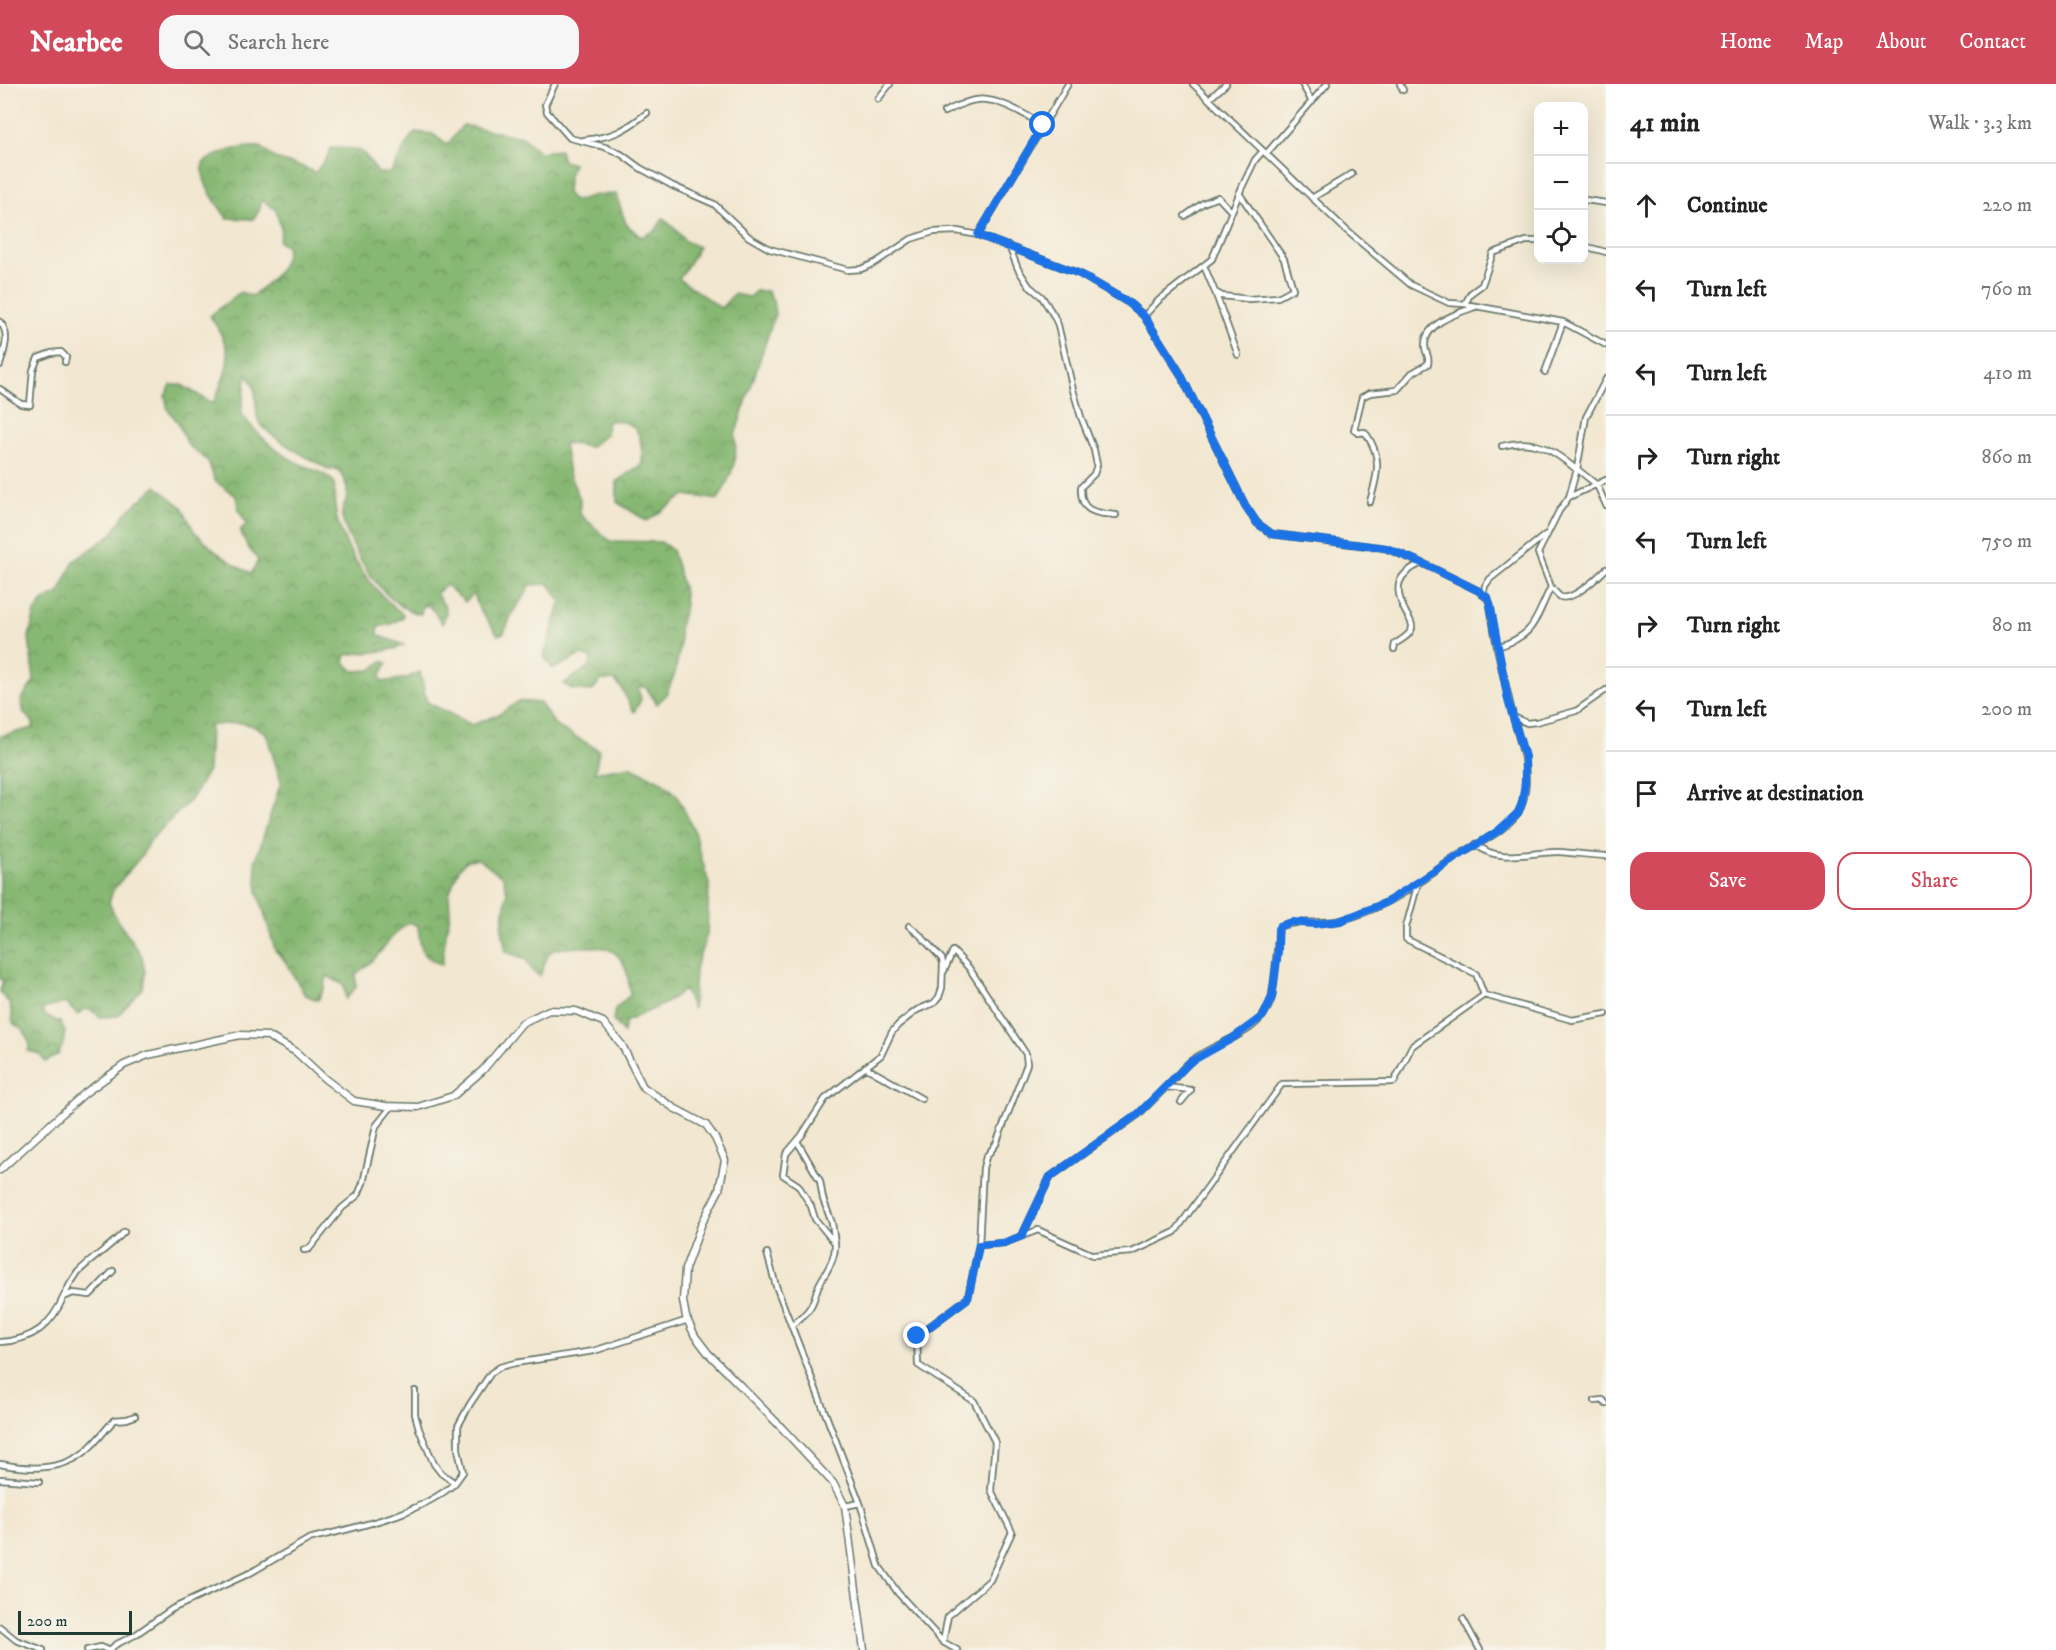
<!DOCTYPE html>
<meta charset="utf-8">
<style>
:root{--surface:#fff;--page:#f6f6f6;--text:#222;--muted:#767676;--line:#e0e0e0;--accent:#d1495b}
body{margin:0;font-family:"IM FELL DW Pica",serif;background:var(--page);color:var(--text)}
.controls{position:absolute;right:18px;top:18px;display:grid;overflow:hidden;border-radius:12px;box-shadow:0 6px 24px #0002}
.controls button{width:54px;height:54px;display:grid;place-items:center;padding:0;border:0;border-bottom:2px solid var(--line);background:var(--surface);color:var(--text);font:30px sans-serif}
.scale{position:absolute;left:18px;bottom:15px;width:114px;box-sizing:border-box;padding-left:6px;border:3px solid #1f3d34;border-top:0;font-size:16px;line-height:21px;white-space:nowrap;color:#1f3d34;-webkit-text-stroke:4px #f7f3e8;paint-order:stroke}
.stop{position:absolute;width:18px;height:18px;margin:-14px;border:4px solid #1a73e8;border-radius:50%;background:#fff}
.stop.end{background:#1a73e8;border-color:#fff;box-shadow:0 2px 6px #0008}
.list{margin:0;padding:0;list-style:none}
h2{display:flex;justify-content:space-between;align-items:center;height:78px;margin:0;padding:0 24px;font-size:26px}
h2 small{font-size:20px;font-weight:400;color:var(--muted)}
.list li{display:grid;grid-template-columns:39px 1fr auto;gap:18px;align-items:center;box-sizing:border-box;height:84px;padding:0 24px;border-top:2px solid var(--line)}
.list b{display:block;font-size:22px;white-space:nowrap}
.list em{font-size:20px;font-style:normal;color:var(--muted)}
.actions{display:flex;gap:12px;padding:18px 24px}
.actions a{flex:1;padding:14px 0;border:2px solid var(--accent);border-radius:18px;text-align:center;font-size:21px;color:var(--accent)}
.actions .main{background:var(--accent);color:#fff}
.icon{flex:none;width:33px;height:33px;fill:none;stroke:currentColor;stroke-width:2;stroke-linecap:round;stroke-linejoin:round}
.map{position:relative;flex:none;width:1606px;height:1566px;overflow:hidden}
header{display:flex;align-items:center;gap:36px;box-sizing:border-box;height:84px;padding:0 30px;background:var(--accent);color:#fff}
header strong{font-size:28px}
nav{display:flex;gap:33px;margin-inline-start:auto;font-size:21px}
.search{width:420px;height:54px;background:var(--page);display:flex;align-items:center;gap:15px;box-sizing:border-box;padding:0 21px;border-radius:18px;color:var(--muted);font-size:22px}
main{display:flex}
aside{flex:1;background:var(--surface)}
.map>svg:first-child{display:block}
</style>
<header>
<strong>Nearbee</strong>
<div class="search"><svg class="icon" aria-label="search" viewBox="0 0 24 24"><circle cx="10" cy="10" r="6"/><path d="M15 15l6 6"/></svg>Search here</div>
<nav><a>Home</a><a>Map</a><a>About</a><a>Contact</a></nav>
</header>
<main>
<div class="map">
<svg width="1606" height="1566" viewBox="0 0 1606 1566">
<defs>
<pattern id="forest-crowns" width="20" height="18" patternUnits="userSpaceOnUse" patternTransform="scale(1.5)"><rect width="20" height="18" fill="#87b873"/><path d="M2 6a3 3 0 1 1 6 0M12 15a3 3 0 1 1 6 0" fill="none" stroke="#6e975f"/></pattern>
</defs>
<rect width="100%" height="100%" fill="#f7f3e8"/>
<filter id="ink" filterUnits="userSpaceOnUse"><feTurbulence type="fractalNoise" baseFrequency=".0167" numOctaves="2"/><feDisplacementMap in="SourceGraphic" scale="12" xChannelSelector="R" yChannelSelector="G"/><feConvolveMatrix kernelMatrix="1 2 1 2 8 2 1 2 1" color-interpolation-filters="sRGB"/></filter>
<filter id="wash" filterUnits="userSpaceOnUse"><feTurbulence type="fractalNoise" baseFrequency=".008" numOctaves="4" result="noise"/><feDisplacementMap in="SourceGraphic" scale="24" xChannelSelector="R" yChannelSelector="G"/><feGaussianBlur stdDeviation="1.35" result="paint"/><feColorMatrix in="noise" values="0 0 0 0 0 0 0 0 0 0 0 0 0 0 0 0 0 1.4 0 .05"/><feComposite in="paint" operator="in"/></filter>
<g filter="url(#wash)">
<rect width="100%" height="100%" fill="#f2e7d0"/>
<!-- forest -->
<path fill="url(#forest-crowns)" stroke="#537a54" stroke-width="1.5" d="M 463,41 L 522,53 L 539,68 L 560,66 L 563,77 L 573,80 L 568,94 L 567,109 L 574,117 L 596,111 L 616,110 L 626,140 L 641,153 L 656,146 L 663,134 L 675,145 L 685,157 L 699,163 L 679,195 L 721,224 L 734,210 L 749,213 L 756,207 L 767,207 L 773,217 L 775,230 L 735,351 C 738,380 731,392 718,416 L 685,411 L 647,437 L 617,418 L 617,397 L 642,380 C 642,354 641,335 608,337 L 606,350 L 590,363 L 564,359 L 569,390 L 580,415 L 580,430 L 610,457 L 661,458 L 672,466 L 683,503 L 685,521 L 679,545 L 680,562 L 675,589 L 666,611 L 657,620 L 646,603 L 638,603 L 641,616 L 634,628 L 620,602 L 614,596 L 601,596 L 592,607 L 572,605 L 563,600 L 590,582 L 591,574 L 581,571 L 553,585 L 544,572 L 561,517 L 549,500 L 529,501 L 526,510 L 514,526 L 504,549 L 498,551 L 478,523 L 474,509 L 465,518 L 446,501 L 436,510 C 445,522 450,525 442,540 L 436,530 L 427,520 L 422,523 L 421,530 C 389,525 362,482 350,455 C 347,448 343,440 342,433 C 341,425 344,422 346,416 C 350,405 344,393 337,385 L 330,386 C 315,378 262,350 258,335 C 253,316 260,308 247,290 L 241,330 C 254,346 271,364 289,374 C 304,384 321,385 334,398 C 335,410 334,424 337,435 C 346,469 374,509 403,530 L 403,533 L 391,540 L 378,543 L 378,551 L 404,561 C 386,570 365,567 346,571 L 344,578 L 354,587 L 371,586 L 382,577 L 387,579 L 380,593 L 382,598 L 407,594 L 420,588 L 427,618 L 472,641 L 498,631 L 519,617 L 540,619 L 556,642 L 599,666 L 595,688 L 630,682 L 662,698 L 676,710 L 693,744 L 709,800 L 707,850 L 695,885 L 693,925 L 684,906 L 666,919 L 625,938 L 623,949 L 613,936 L 615,925 L 630,911 C 627,853 599,862 554,865 L 548,871 L 540,892 L 532,887 L 526,875 L 506,868 L 502,844 L 507,808 L 503,793 L 478,775 L 467,776 L 459,785 L 449,810 L 450,829 L 446,848 L 442,881 C 419,871 421,866 418,842 L 409,838 C 393,850 387,860 375,874 C 369,881 362,884 356,891 L 356,903 L 346,915 L 344,901 L 327,892 L 324,905 L 318,916 L 305,911 L 285,877 L 275,866 L 258,808 L 255,778 L 281,698 L 266,649 C 240,633 237,641 210,641 L 208,686 L 193,713 L 148,759 L 142,771 L 113,806 L 109,819 L 118,837 L 142,872 L 145,889 L 143,904 L 118,932 L 100,933 L 93,927 L 85,925 L 78,931 L 65,919 L 42,925 L 44,931 L 60,938 L 65,947 L 63,960 L 58,971 L 45,978 L 40,970 L 28,967 L 30,960 L 24,947 L 13,939 L 10,920 L 0,908 L 3,896 L 0,895 L 0,652 L 33,644 L 33,638 L 24,629 L 21,616 L 34,597 L 29,553 L 35,528 L 44,516 L 59,509 L 74,477 L 112,450 L 124,431 L 156,402 L 182,423 L 194,447 L 215,467 L 242,485 L 252,489 L 258,476 L 248,463 L 240,446 L 247,440 L 239,427 L 236,412 L 215,397 L 208,377 L 188,361 L 177,337 L 168,326 L 165,312 L 171,301 L 182,301 L 213,320 C 229,280 237,271 210,232 L 240,208 L 252,212 C 269,198 287,185 287,162 L 279,158 L 281,145 L 276,126 L 262,116 L 259,127 L 253,135 L 227,134 C 216,118 200,100 203,79 C 218,68 242,61 261,63 C 278,83 297,76 315,89 L 327,73 L 331,64 C 363,65 360,62 378,89 L 390,89 C 400,76 404,59 415,48 L 433,50 L 447,61 Z"/>
</g>
<g filter="url(#ink)">
<g fill="none" stroke-linecap="round" stroke-linejoin="round">
<!-- minor casing -->
<g stroke="#69786b" stroke-width="8">
<path id="minor" d="M 555,0 L 545,21 L 547,28 L 570,54 L 605,63 L 621,70 L 640,84 L 673,102 L 714,120 L 749,153 L 770,165 L 848,186 L 861,185 L 875,179 L 911,155 L 933,148 L 957,147 L 978,151
M 1068,0 L 978,151 L 1080,190 L 1129,219 L 1144,232 L 1180,289 L 1245,421 L 1257,439 L 1272,450 L 1385,464 L 1422,479 L 1479,507 L 1488,515 L 1490,520 L 1497,563 L 1513,633 L 1527,639 L 1536,638 L 1576,627 L 1606,606
M 1193,0 L 1346,146 L 1411,201 L 1449,219 L 1465,220 L 1563,238 L 1606,261
M 1302,0 L 1312,18
M 1400,0 L 1403,6
M 878,15 L 890,0
M 1209,15 L 1226,0
M 944,28 C 954,24 965,17 976,16 C 996,12 1026,31 1043,41
M 584,56 C 613,53 624,47 647,29
M 1266,70 L 1327,0
M 1312,114 L 1352,90
M 1585,116 L 1606,119
M 1185,132 L 1203,119 L 1218,113 L 1231,127
M 1009,162 L 1018,185 L 1029,202 L 1042,213 L 1054,232 L 1058,241 L 1073,306 L 1081,333 L 1094,366 L 1097,381 L 1094,390 L 1081,403 C 1080,428 1094,429 1116,431
M 1584,162 L 1606,168
M 1204,182 L 1215,208 L 1222,212 L 1249,215 L 1278,213 L 1293,205 L 1284,175 L 1239,109
M 1215,208 L 1238,271
M 1465,220 L 1471,209 L 1482,201 L 1493,169 L 1526,157 L 1538,157
M 1144,232 L 1159,216 L 1212,175 L 1242,103 L 1255,76 L 1263,67
M 0,238 C 11,250 4,267 0,281
M 1545,288 L 1563,238
M 0,305 L 21,320 L 30,321 L 33,286 L 38,274 L 51,269 L 61,268 L 66,273 L 65,278
M 1502,362 C 1534,353 1553,366 1577,386
M 1577,385 L 1597,401 L 1606,421
M 1569,413 L 1606,396
M 1370,418 C 1375,398 1382,380 1372,360 C 1369,355 1369,352 1364,348 L 1358,349 L 1354,346 L 1362,313 L 1370,309 L 1397,306 L 1412,289 L 1428,280 C 1430,272 1425,269 1425,262 C 1424,239 1458,229 1475,223
M 1551,503 C 1554,506 1557,511 1561,513 C 1573,517 1598,493 1606,485
M 1483,511 L 1485,502 L 1490,495 L 1545,451
M 1497,563 C 1536,551 1534,537 1551,503 L 1538,469 L 1559,427 L 1569,413 L 1577,385 L 1586,333 L 1606,295
M 1394,565 L 1395,560 C 1400,556 1410,552 1412,544 C 1413,538 1407,532 1405,527 C 1393,503 1397,490 1422,479
M 1476,760 C 1498,781 1532,767 1559,768 C 1574,769 1590,771 1606,772
M 1418,799 L 1406,843 L 1406,855 L 1476,890 L 1484,911 L 1572,936 L 1606,930
M 944,887 L 953,867 L 969,884 L 1026,970 L 1027,980 L 996,1060 L 986,1073 L 983,1084 L 979,1161
M 865,983 L 922,1015
M 1166,1003 C 1175,995 1182,984 1191,977 C 1217,956 1256,953 1270,919 C 1276,906 1277,846 1280,843 C 1286,836 1325,840 1338,837 C 1354,833 1370,827 1385,819 C 1411,807 1433,788 1457,772 C 1472,763 1490,755 1504,743 C 1510,738 1518,730 1521,723 C 1532,693 1522,662 1513,633
M 797,1057 L 820,1097 L 823,1115 L 832,1139 L 835,1159
M 1022,1152 L 1050,1093 L 1139,1030 L 1166,1003 L 1191,1006 L 1181,1018
M 304,1166 L 309,1165 L 342,1124 L 358,1111 L 363,1099 L 376,1042 L 392,1022
M 767,1169 L 776,1202 L 860,1419 L 879,1482 L 898,1509 L 943,1558 L 957,1566
M 64,1213 L 73,1209 L 90,1211 L 113,1187
M 792,1242 C 797,1236 804,1232 809,1225 C 814,1219 815,1211 818,1203 C 825,1188 836,1177 835,1159 L 815,1135 L 811,1122 L 798,1101 L 783,1091 L 786,1070 L 802,1051 L 825,1015 L 881,971 L 892,948 L 898,941 L 917,926 L 934,919 L 939,913 L 942,904 L 943,880 L 942,875 L 920,851 L 909,842
M 0,1258 C 33,1256 51,1242 64,1212 C 68,1203 72,1196 78,1188 C 92,1174 110,1163 124,1148
M 415,1307 L 415,1330 L 419,1345 L 434,1380 L 441,1389 L 455,1399 L 463,1388 L 458,1365 L 458,1342 L 470,1320 L 491,1289 L 500,1283 L 515,1279 L 594,1267 L 688,1236
M 1595,1317 L 1603,1316 L 1606,1320
M 0,1380 C 30,1386 66,1387 89,1364 C 98,1356 106,1345 114,1336 L 127,1335 L 135,1332
M 0,1395 L 39,1398
M 845,1422 L 860,1419
M 1463,1535 L 1480,1566
M 0,1543 L 16,1556 L 43,1566
M 943,1558 L 948,1532 L 990,1496 L 1012,1448 L 991,1406 L 995,1358 L 974,1317 L 918,1281 L 917,1252 L 968,1214 L 979,1161 L 1004,1159 L 1038,1146 L 1093,1171 L 1132,1168 L 1175,1148 L 1282,1000 L 1394,998 L 1412,962 L 1484,911
M 87,1566 L 101,1563 L 108,1566
M 110,1566 L 115,1561 L 135,1551 L 172,1525 L 250,1489 L 309,1455 C 355,1443 420,1431 455,1399"/>
</g>
<!-- secondary casing -->
<g stroke="#69786b" stroke-width="9">
<path id="secondary" d="M 0,1086 L 85,1009 L 124,981 L 148,971 L 240,951 L 268,952 L 296,968 L 325,995 L 354,1017 L 386,1022 L 418,1023 L 453,1012 L 483,986 L 522,939 L 549,926 L 576,927 L 603,938 L 622,961 L 643,1003 L 674,1024 L 706,1041 L 715,1054 L 725,1076 L 719,1106 L 702,1139 L 685,1185 L 683,1217 L 686,1233 L 695,1252 L 708,1269 L 781,1343 L 833,1399 L 845,1422 L 864,1566"/>
</g>
<!-- minor -->
<use href="#minor" stroke="#fff" stroke-width="4.5"/>
<!-- secondary -->
<use href="#secondary" stroke="#fff" stroke-width="6"/>
</g>
</g>
<g fill="none" stroke-linecap="round" stroke-linejoin="round" filter="url(#ink)">
<!-- route -->
<path stroke="#1a73e8" stroke-width="8" d="M 917,1252 L 968,1214 L 979,1161 L 1004,1159 L 1022,1152 L 1050,1093 L 1138,1030 L 1190,978 L 1233,954 L 1263,932 L 1272,913 L 1278,867 L 1278,845 L 1280,842 L 1292,838 L 1315,840 L 1340,837 L 1385,819 L 1498,747 L 1518,729 L 1522,719 L 1525,699 L 1525,673 L 1508,616 L 1490,520 L 1488,514 L 1479,507 L 1422,479 L 1386,464 L 1272,450 L 1257,439 L 1245,421 L 1180,289 L 1144,232 L 1129,219 L 1080,190 L 978,151 L 1043,41"/>
</g>
</svg>
<div class="controls">
<button>+</button>
<button>−</button>
<button><svg class="icon" aria-label="locate" viewBox="0 0 24 24"><circle cx="12" cy="12" r="6"/><path d="M12 2v4M12 18v4M2 12h4M18 12h4"/></svg></button>
</div>
<div class="scale">200 m</div>
<div class="stop" style="left:1043px;top:41px"></div>
<div class="stop end" style="left:917px;top:1252px"></div>
</div>
<aside>
<h2>41 min<small>Walk · 3.3 km</small></h2>
<ul class="list">
<li><svg class="icon" aria-label="ahead" viewBox="0 0 24 24"><path d="M12 20V5M6 11l6-6 6 6"/></svg><div><b>Continue</b></div><em>220 m</em></li>
<li><svg class="icon" aria-label="left" viewBox="0 0 24 24"><path d="M17 20v-9H6M10 6l-5 5 5 5"/></svg><div><b>Turn left</b></div><em>760 m</em></li>
<li><svg class="icon" aria-label="left" viewBox="0 0 24 24"><path d="M17 20v-9H6M10 6l-5 5 5 5"/></svg><div><b>Turn left</b></div><em>410 m</em></li>
<li><svg class="icon" aria-label="right" viewBox="0 0 24 24"><path d="M7 20v-9h11M14 6l5 5-5 5"/></svg><div><b>Turn right</b></div><em>860 m</em></li>
<li><svg class="icon" aria-label="left" viewBox="0 0 24 24"><path d="M17 20v-9H6M10 6l-5 5 5 5"/></svg><div><b>Turn left</b></div><em>750 m</em></li>
<li><svg class="icon" aria-label="right" viewBox="0 0 24 24"><path d="M7 20v-9h11M14 6l5 5-5 5"/></svg><div><b>Turn right</b></div><em>80 m</em></li>
<li><svg class="icon" aria-label="left" viewBox="0 0 24 24"><path d="M17 20v-9H6M10 6l-5 5 5 5"/></svg><div><b>Turn left</b></div><em>200 m</em></li>
<li><svg class="icon" aria-label="arrive" viewBox="0 0 24 24"><path d="M6 21V4h12l-3 4 3 4H6"/></svg><div><b>Arrive at destination</b></div></li>
</ul>
<div class="actions"><a class="main">Save</a><a>Share</a></div>
</aside>
</main>
